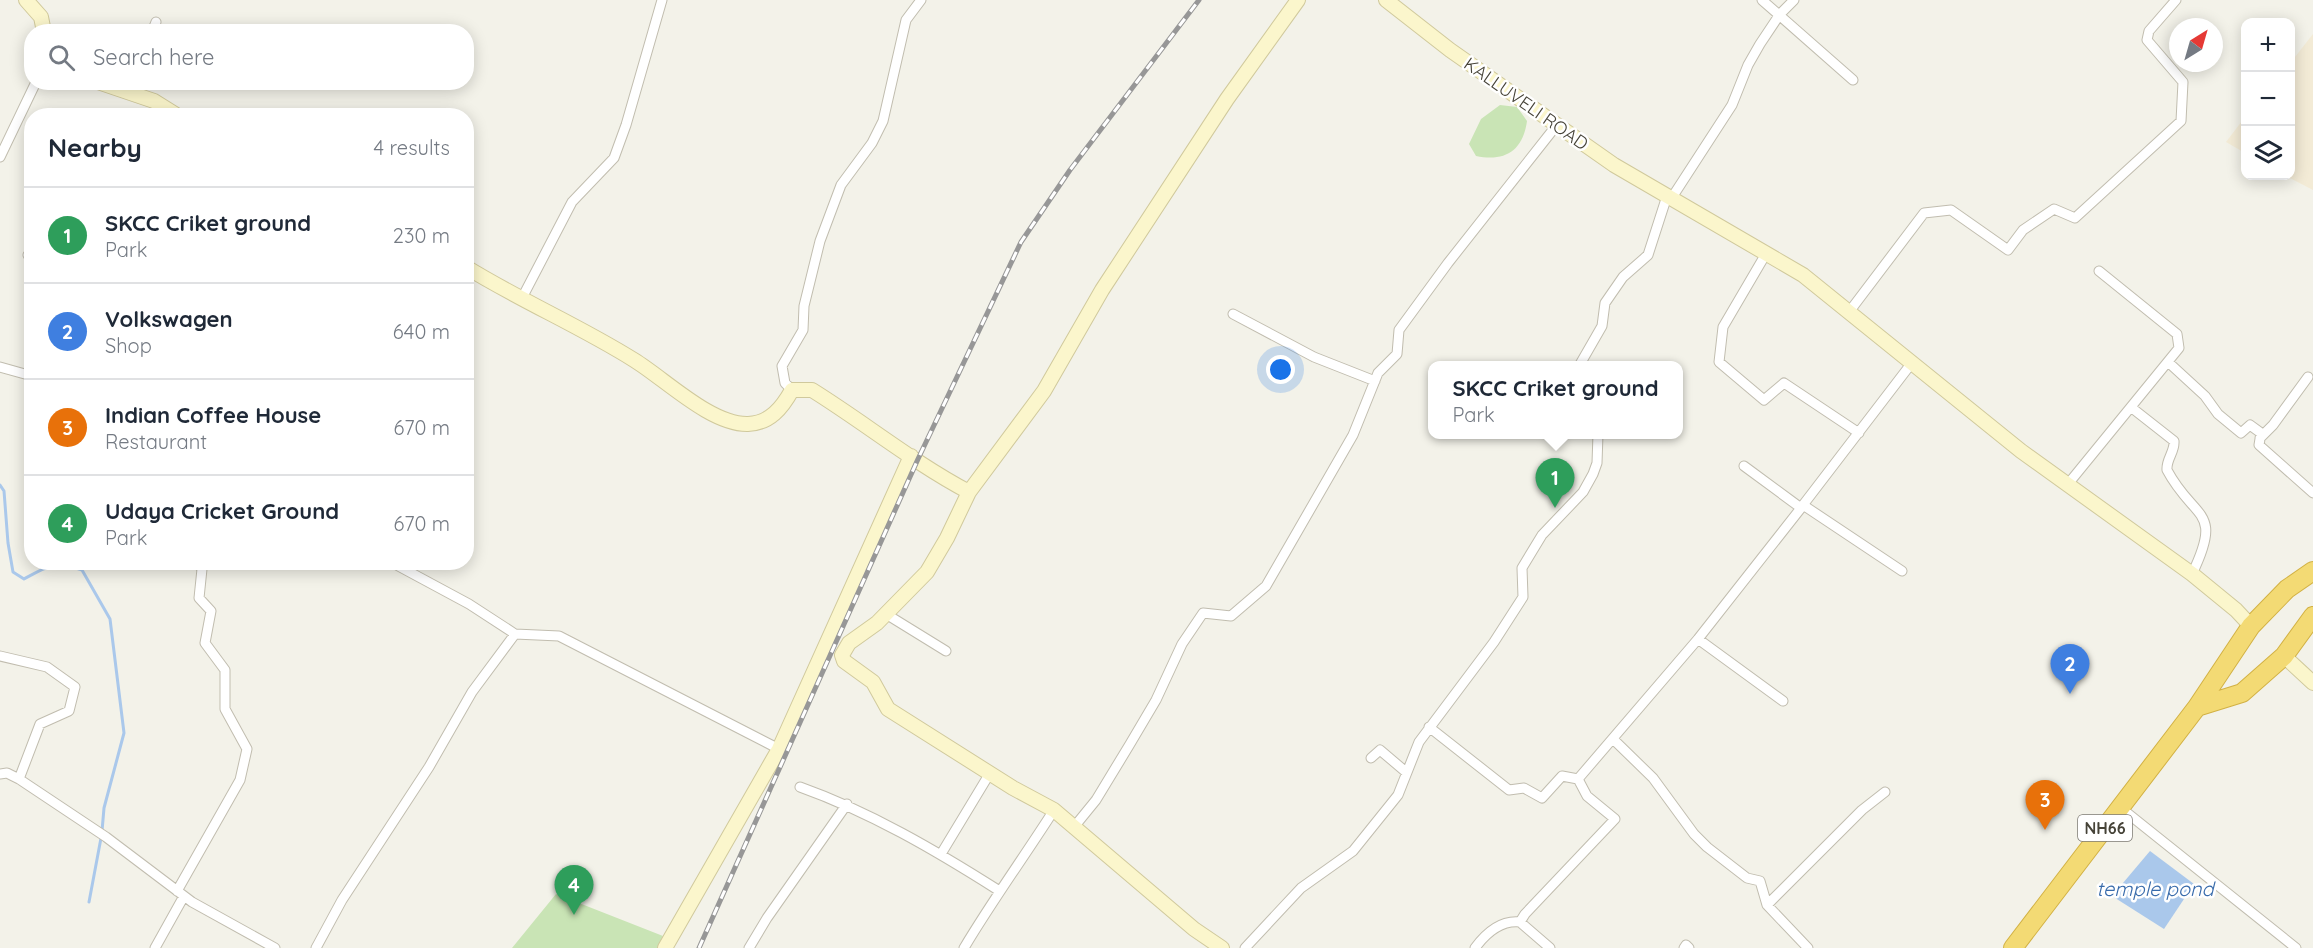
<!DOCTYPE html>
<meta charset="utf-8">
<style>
:root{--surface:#fff;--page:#f2f2f3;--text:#1f2937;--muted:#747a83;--line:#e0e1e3;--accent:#ea6029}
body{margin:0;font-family:Quicksand,sans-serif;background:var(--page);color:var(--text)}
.controls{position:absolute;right:18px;top:18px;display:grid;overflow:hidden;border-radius:12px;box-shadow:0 3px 15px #0003}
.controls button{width:54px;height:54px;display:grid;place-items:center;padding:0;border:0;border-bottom:2px solid var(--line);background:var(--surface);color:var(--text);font:30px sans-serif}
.compass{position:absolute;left:2169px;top:18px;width:54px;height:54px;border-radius:50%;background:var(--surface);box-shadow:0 3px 15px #0003;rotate:37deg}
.you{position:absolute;left:1281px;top:370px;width:21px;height:21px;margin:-15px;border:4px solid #fff;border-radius:50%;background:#1a73e8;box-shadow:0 0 0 9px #1a73e833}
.badge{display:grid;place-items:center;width:39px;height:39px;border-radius:50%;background:var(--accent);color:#fff;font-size:20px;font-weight:700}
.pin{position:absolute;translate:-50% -50px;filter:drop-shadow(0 2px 3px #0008)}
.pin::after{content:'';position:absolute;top:32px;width:21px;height:18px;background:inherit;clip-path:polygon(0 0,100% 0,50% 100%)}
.popup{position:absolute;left:1428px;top:361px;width:255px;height:78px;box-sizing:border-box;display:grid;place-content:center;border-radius:12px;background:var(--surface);filter:drop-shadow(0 2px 4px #0005);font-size:20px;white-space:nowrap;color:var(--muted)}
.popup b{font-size:22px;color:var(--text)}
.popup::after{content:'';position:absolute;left:50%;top:100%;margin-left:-12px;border:12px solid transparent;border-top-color:var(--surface)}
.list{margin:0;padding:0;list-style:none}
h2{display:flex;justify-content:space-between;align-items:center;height:78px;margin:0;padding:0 24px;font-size:26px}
h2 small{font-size:20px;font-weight:400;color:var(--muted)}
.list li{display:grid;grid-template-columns:39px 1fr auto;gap:18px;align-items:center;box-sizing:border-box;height:96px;padding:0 24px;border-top:2px solid var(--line)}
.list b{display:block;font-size:22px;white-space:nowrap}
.list p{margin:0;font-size:20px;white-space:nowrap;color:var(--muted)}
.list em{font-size:20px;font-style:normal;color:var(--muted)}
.icon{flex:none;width:33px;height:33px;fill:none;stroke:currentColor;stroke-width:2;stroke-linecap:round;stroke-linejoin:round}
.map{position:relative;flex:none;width:2313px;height:948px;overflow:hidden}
.search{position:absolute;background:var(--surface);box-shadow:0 3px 15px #0003;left:24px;top:24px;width:450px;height:66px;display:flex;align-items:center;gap:15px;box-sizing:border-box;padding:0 21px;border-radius:24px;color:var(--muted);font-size:22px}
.panel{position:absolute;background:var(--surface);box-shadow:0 3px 15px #0003;left:24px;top:108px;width:450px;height:462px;border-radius:24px}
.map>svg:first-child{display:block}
</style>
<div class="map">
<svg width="2313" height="948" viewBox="0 0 2313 948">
<rect width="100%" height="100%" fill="#f3f2e9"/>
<!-- commercial -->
<path fill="#f3ebd6" d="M 2313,34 L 2313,190 L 2286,176 L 2290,176 L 2291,62 Z
M 2245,117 L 2246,153 L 2245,153 L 2226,142 Z"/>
<!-- green -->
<path fill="#c9e4b5" d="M 1500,105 L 1517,107 L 1527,121 C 1523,151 1505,162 1476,156 L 1469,144 L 1481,119 Z
M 556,894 L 663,936 L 657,948 L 512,948 Z"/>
<!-- water -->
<path fill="#aac8eb" d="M 2150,851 L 2194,884 L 2164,929 L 2112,896 Z"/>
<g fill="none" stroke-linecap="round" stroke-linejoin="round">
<!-- stream -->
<path stroke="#aac8eb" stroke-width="3" d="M 0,485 L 4,491 L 8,543 L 13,572 L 24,579 C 49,565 54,561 82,570 L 110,619 L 124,733 L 104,808 L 102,831
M 89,902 L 101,838"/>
<!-- street casing -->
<g stroke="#c1bdaf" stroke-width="11">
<path id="street" d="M 1762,0 L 1853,80
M 152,32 L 156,22
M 0,157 L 36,82
M 1671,199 L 1732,105 L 1748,65 L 1760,44 L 1780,14 L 1794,0
M 1767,252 L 1723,327 L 1719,362 L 1764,400 L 1784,383 L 1859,433
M 28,255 L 32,257
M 522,298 L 572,202 L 614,158 L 626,125 L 662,0
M 1849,312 L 1924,213 L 1951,210 L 2008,250 L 2023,230 L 2054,209 L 2075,218 L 2181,121 L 2183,82 L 2147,40 L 2149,31 L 2176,0
M 1233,314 L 1314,357 L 1375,381
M 2168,362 L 2205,396 L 2218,414 L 2241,433 L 2250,425 L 2261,433 L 2259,445 L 2313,493
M 1579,366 L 1602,326 L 1605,303 L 1623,277 L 1648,255 L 1667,196
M 0,367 L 32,376
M 792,390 L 785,383 L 782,366 L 803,330 L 804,306 L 820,241 L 841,185 L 872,143 L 883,121 L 906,20 L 921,0
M 2132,408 L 2174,441 C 2175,452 2166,459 2167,470 C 2194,521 2224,508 2192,574
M 2260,438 L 2273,425 L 2308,377
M 1744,466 L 1801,508 L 1803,505 L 1902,571
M 2068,484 L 2179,348 L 2177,334 L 2099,271
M 1803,505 L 1911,364
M 391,562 L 469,604 L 515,634 L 559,636 L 779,749
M 886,614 L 946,651
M 1698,639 L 1783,701
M 0,656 L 47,667 L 75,687 L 69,711 L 40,724 L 19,779
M 1429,727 L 1509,790 L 1524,788 L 1542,798 L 1562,776 L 1578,779
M 1614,740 L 1653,778 L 1694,834 L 1707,847 L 1747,878 L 1760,881 L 1767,905 L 1808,948
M 1371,758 L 1380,750 L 1406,772
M 0,774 L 7,773 L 19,779 L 106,837 L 192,902 L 275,948
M 1578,779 L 1698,639 L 1801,508
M 800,787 C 870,812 935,850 998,890
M 2121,808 L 2296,948
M 1074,827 L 1096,800 L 1130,744 L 1156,700 L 1182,644 L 1203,613 L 1231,616 L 1266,586 L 1353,435 L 1378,373 L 1397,354 L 1399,330 L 1448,263 L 1556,126
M 941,854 L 990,773
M 177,891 L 240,780 L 247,749 L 225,709 L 225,670 L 205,643 L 211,611 L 199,598 L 202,569 L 196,562
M 1767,905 L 1862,810 L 1885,792
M 155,948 L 184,896
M 316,948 L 342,900 L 429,767 L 472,692 L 515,634
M 749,948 L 767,918 L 847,804
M 964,948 C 992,901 1024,857 1054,810
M 1245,948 L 1301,888 L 1353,851 L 1398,795 L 1419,742 L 1494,642 L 1523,597 L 1522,568 L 1542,535 L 1583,492 L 1593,474 L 1597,463 L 1598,434
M 1475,948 C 1486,933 1501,920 1520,922
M 1550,948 L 1520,922 L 1525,914 L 1615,819 L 1587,796 L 1578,779
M 1684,948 L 1686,945 L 1689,948"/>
</g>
<!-- secondary casing -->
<g stroke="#d0c99c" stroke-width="16">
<path id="secondary" d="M 26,0 L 41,17 L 44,32
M 1386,0 L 1450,50 L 1614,165 L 1803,275 L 2021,451 L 2192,574 L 2236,610 L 2251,626
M 98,82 L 154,101 L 178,116
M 466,267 C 521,301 580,326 634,360 C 665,379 711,425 748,424 C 770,423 782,408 792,390 L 812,390 C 865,423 914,463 969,492
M 2290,650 L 2284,656 L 2313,683
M 665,948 L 779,749 L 911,456
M 1222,948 L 1194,929 L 1054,810 L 1013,788 L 888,709 L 873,682 L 844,661 L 842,655 L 849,643 L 877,623 L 927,572 L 947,538 L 969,492 L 1044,391 L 1102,290 L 1227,99 L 1298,0"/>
</g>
<!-- highway casing -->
<g stroke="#d2b144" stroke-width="20">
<path id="highway" d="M 2197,707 L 2242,693 L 2284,656 L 2313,616
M 2013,948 L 2197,707 L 2251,626 L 2287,589 L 2313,571"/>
</g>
<!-- street -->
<use href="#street" stroke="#fff" stroke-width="9"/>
<!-- secondary -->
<use href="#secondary" stroke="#fbf6cc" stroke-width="14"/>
<!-- highway -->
<use href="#highway" stroke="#f3da74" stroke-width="18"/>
<!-- rail casing -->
<g stroke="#979797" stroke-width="5">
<path id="rail" d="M 699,948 L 918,459 L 1021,242 L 1070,170 L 1199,0"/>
</g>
<!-- rail -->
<use href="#rail" stroke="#fff" stroke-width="3" stroke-dasharray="9" stroke-linecap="butt"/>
</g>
<g text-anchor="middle" stroke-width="5" stroke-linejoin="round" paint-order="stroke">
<!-- shield labels -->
<rect fill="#fff" stroke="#7e7b74" stroke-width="1.5" x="2078" y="815" width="54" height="26" rx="4.5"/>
<g font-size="16" font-weight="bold" fill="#464338">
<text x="2105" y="834">NH66</text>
</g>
<!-- street labels -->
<g font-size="18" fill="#464338" stroke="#fff">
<text transform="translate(1526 104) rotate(35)" y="6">KALLUVELI ROAD</text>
</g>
<!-- water labels -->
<g font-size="20" font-style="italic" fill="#386bab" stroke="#fff">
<text x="2155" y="896">temple pond</text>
</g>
</g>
</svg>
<div class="controls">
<button>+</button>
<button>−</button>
<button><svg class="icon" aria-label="layers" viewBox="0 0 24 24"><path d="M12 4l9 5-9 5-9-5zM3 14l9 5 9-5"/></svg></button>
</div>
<svg class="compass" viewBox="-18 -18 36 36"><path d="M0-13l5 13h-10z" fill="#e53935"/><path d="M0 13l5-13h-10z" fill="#747a83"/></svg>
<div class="you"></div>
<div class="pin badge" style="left:1555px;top:508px;background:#2e9e5b">1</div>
<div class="popup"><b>SKCC Criket ground</b>Park</div>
<div class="pin badge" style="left:2070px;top:694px;background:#3f7fe0">2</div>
<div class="pin badge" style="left:2045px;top:830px;background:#e8710a">3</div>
<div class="pin badge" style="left:574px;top:915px;background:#2e9e5b">4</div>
<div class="search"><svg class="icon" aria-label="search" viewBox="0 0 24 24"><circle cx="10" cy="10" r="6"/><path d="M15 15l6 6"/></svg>Search here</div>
<section class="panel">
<h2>Nearby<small>4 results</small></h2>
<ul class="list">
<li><span class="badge" style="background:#2e9e5b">1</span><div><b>SKCC Criket ground</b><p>Park</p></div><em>230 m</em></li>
<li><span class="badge" style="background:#3f7fe0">2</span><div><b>Volkswagen</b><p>Shop</p></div><em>640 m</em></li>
<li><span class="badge" style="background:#e8710a">3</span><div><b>Indian Coffee House</b><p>Restaurant</p></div><em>670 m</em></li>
<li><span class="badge" style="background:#2e9e5b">4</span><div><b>Udaya Cricket Ground</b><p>Park</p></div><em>670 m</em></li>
</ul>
</section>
</div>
